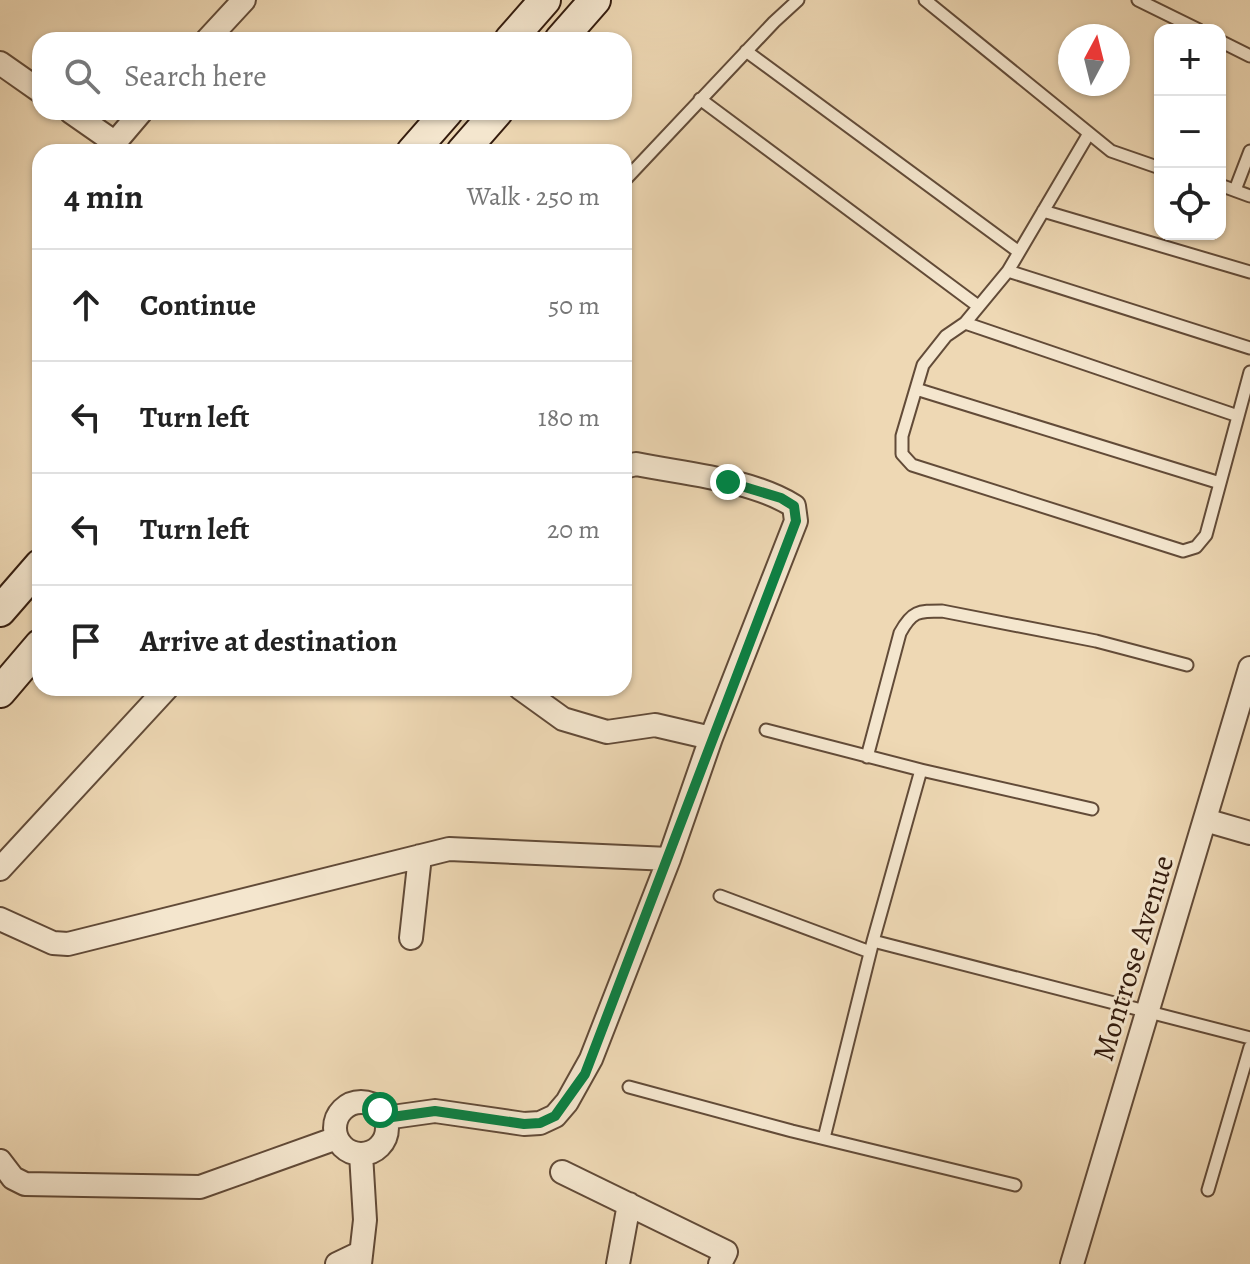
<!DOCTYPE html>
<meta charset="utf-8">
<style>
:root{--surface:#fff;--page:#f2f2f2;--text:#222;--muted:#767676;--line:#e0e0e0}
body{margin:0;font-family:Alegreya,serif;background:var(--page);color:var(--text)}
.controls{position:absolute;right:24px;top:24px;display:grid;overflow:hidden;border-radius:16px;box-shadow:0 2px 6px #0004}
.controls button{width:72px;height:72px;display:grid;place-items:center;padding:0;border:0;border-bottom:2px solid var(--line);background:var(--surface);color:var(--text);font:40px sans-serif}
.compass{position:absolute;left:1058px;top:24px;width:72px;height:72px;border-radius:50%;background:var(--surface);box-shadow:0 2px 6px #0004;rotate:7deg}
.stop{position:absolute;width:24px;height:24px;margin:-18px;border:6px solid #0b8043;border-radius:50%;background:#fff}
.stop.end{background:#0b8043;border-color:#fff;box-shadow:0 2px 8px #0008}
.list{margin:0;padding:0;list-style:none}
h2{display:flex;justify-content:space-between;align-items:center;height:104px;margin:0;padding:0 32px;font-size:34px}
h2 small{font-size:26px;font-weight:400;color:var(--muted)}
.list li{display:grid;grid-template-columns:52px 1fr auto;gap:24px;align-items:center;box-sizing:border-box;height:112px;padding:0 32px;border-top:2px solid var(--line)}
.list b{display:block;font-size:30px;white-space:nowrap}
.list em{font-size:26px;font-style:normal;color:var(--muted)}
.icon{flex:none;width:44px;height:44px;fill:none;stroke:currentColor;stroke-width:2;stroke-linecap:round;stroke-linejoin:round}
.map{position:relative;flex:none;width:1250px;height:1264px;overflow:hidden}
.search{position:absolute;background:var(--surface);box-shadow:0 2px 6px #0004;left:32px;top:32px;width:600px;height:88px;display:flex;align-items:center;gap:20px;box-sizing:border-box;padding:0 28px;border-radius:24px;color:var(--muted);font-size:30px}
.panel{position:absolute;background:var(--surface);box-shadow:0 2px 6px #0004;left:32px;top:144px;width:600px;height:552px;border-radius:24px}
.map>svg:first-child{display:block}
</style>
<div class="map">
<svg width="1250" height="1264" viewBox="0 0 1250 1264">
<rect width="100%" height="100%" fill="#eed8b4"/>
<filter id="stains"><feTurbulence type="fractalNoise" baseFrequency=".0025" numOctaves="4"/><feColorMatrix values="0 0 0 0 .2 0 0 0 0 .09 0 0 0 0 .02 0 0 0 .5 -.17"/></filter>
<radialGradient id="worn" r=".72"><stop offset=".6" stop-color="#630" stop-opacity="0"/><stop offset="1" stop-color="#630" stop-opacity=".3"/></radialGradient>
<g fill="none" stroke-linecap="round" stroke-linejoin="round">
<!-- lane casing -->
<g stroke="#624b38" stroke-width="15">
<path id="lane" d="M 925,0 L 1111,151 L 1160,168
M 1138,0 L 1199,30
M 1220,41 L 1250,56
M 746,51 L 1019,252
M 700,99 L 978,306
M 1088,135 L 1008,271 L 965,323 L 946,336 L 923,365 L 902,436 L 902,454 L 912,465 L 1183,551 L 1196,547 L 1206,535 L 1250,372
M 624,181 L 774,22 L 798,0
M 1220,185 L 1250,196
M 1235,190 L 1250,151
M 1043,211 L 1250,272
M 1008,271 L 1250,348
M 965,323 L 1238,416
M 916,389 L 1220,483
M 766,730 L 921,770 L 1092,809
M 867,757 L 900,633 C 912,611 918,611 942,611 L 1096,641 L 1187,665
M 720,896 L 870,952
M 873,941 L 1250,1038
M 629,1087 L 792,1131 L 1015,1185
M 824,1138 L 873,941 L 921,770
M 1208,1190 L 1250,1047"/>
</g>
<!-- street casing -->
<g stroke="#624b38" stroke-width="26">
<path id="street" d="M 207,40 L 244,0
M 0,63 L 40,91
M 71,112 L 114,142
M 107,152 L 141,112
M 520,688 L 563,719 L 607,732 L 655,725 L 711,738
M 1205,820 L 1250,833
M 0,869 L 167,688
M 0,919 L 53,943 L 68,944 L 449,849 L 669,859
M 411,938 L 420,856
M335 1128a26 26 0 1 1 52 0a26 26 0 1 1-52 0Z
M 385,1118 L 435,1111 L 524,1124 L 540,1123 L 555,1116 L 567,1102 L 591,1059 L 669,859 L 711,738 L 796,521 L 794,506 C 751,479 685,474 636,464 L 624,467
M 0,1161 L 13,1178 L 25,1184 L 200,1187 L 337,1138
M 562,1172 L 726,1252 L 720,1264
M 337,1264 L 360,1253
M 360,1264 L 365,1220 L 361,1154
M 618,1264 L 629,1204
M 1072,1264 L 1250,668"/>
</g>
<!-- secondary casing -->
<g stroke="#341c0e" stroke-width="34">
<path id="secondary" d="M 510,40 L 545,0
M 560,40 L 595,0
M 412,152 L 447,112
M 462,152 L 497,112
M 0,611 L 40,565
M 0,692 L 40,645"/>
</g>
<!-- lane -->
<use href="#lane" stroke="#f4e6ce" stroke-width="11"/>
<!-- street -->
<use href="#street" stroke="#f4e6ce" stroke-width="22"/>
<!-- secondary -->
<use href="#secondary" stroke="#f4e6ce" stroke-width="30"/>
</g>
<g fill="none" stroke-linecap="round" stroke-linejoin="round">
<!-- route -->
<path stroke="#0b8043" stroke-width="10" d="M 380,1110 L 385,1118 L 435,1111 L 524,1124 L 540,1123 L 555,1116 L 585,1074 L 796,521 L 794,506 L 781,498 L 728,482"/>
</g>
<g text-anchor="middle" stroke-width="6" stroke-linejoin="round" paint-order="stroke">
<!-- street labels -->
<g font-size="30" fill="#341c0e" stroke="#f4e6ce">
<text transform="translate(1133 958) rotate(-73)" y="10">Montrose Avenue</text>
</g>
</g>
<rect width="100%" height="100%" filter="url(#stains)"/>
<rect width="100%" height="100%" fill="url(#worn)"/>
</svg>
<div class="controls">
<button>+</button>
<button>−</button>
<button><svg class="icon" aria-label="locate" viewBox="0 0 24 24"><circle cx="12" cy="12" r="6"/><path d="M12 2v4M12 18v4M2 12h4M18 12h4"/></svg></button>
</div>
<svg class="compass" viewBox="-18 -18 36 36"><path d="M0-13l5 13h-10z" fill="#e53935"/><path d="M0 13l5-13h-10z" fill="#767676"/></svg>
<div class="stop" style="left:380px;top:1110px"></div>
<div class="stop end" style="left:728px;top:482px"></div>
<div class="search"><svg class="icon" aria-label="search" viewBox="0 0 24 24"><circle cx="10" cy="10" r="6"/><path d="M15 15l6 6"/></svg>Search here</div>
<section class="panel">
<h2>4 min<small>Walk · 250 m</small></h2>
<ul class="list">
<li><svg class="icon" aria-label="ahead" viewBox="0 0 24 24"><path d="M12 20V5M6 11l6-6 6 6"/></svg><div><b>Continue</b></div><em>50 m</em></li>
<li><svg class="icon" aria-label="left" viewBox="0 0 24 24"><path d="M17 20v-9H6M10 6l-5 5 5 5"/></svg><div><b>Turn left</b></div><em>180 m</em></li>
<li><svg class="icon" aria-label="left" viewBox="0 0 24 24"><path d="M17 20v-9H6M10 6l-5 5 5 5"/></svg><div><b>Turn left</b></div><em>20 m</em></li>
<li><svg class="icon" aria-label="arrive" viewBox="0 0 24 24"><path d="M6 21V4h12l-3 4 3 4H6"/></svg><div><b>Arrive at destination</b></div></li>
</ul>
</section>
</div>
